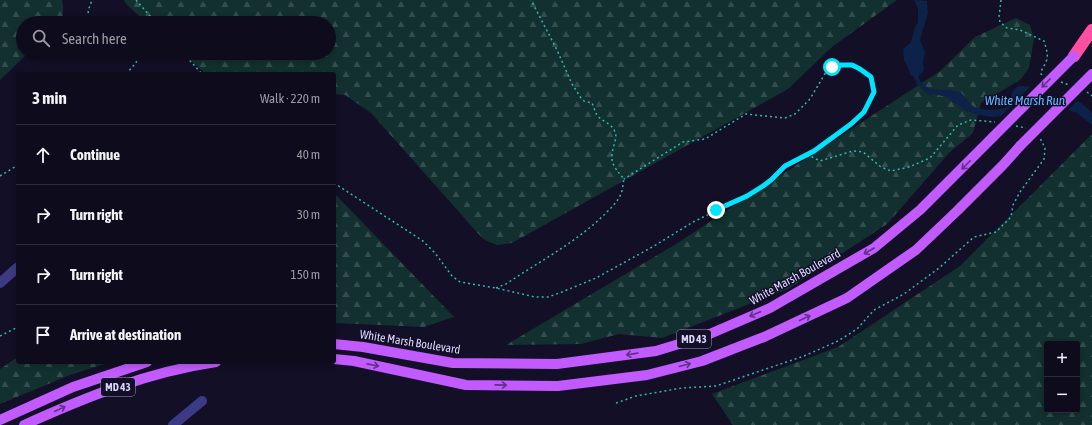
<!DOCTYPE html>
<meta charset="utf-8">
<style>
:root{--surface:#0e0b1c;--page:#1c1929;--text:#f1f3f6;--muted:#9b9ba3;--line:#2e2b3b}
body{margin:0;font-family:"Asap Condensed",sans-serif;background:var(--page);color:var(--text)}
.controls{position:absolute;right:12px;bottom:12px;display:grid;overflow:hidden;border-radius:4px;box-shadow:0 2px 6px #0003}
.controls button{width:36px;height:36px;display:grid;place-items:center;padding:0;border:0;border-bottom:1px solid var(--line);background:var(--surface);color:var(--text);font:20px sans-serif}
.stop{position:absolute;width:12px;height:12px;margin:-9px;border:3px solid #00e5ff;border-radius:50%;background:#fff}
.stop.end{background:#00e5ff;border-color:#fff;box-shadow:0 1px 4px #0008}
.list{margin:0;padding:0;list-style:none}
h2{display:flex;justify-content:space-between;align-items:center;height:52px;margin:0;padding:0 16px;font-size:17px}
h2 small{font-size:13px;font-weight:400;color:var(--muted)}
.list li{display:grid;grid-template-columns:26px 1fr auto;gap:12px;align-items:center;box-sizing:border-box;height:60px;padding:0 16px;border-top:1px solid var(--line)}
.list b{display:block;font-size:15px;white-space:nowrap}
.list em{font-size:13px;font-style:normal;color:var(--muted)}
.icon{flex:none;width:22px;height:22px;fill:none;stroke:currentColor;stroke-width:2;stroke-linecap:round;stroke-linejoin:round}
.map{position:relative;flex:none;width:1092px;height:425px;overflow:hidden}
.search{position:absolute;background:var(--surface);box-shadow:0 2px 6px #0003;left:16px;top:16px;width:320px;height:44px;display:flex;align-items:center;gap:10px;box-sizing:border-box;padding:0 14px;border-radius:22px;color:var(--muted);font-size:15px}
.panel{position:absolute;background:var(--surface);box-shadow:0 2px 6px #0003;left:16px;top:72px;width:320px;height:292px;border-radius:4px}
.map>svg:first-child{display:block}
</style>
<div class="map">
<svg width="1092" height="425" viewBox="0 0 1092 425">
<defs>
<pattern id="forest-firs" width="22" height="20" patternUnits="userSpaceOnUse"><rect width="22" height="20" fill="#12302f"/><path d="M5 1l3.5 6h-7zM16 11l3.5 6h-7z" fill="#344d4e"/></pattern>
</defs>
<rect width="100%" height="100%" fill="#130f26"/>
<!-- forest -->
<path fill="url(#forest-firs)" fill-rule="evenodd" d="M 0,0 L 62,0 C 64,7 63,17 61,23 L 23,23 L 23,53 L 28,53 L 0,80 Z
M 124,0 L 897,0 L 832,47 L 788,89 L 512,243 L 497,245 L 483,239 L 371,113 L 345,95 L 334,94 L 334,74 L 206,74 L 182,53 L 329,53 L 329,23 L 147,23 L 127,5 Z
M 1016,18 L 1030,25 L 1034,39 L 1029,68 L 1020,80 L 981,103 L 973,133 L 950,152 L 887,224 L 788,289 L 662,338 L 619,334 L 581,344 L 506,345 L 676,244 L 940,71 L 975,37 Z
M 1092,134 L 1092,425 L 733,425 L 712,394 L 838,347 L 960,266 ZM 1047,344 L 1077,344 L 1077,410 L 1047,410 Z
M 334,193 L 454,317 L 424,327 L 334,323 Z
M 18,357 L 18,362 L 111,362 L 70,375 L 0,404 L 0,369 Z"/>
<!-- water -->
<path fill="#0c2248" d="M 914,0 L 927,1 L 928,13 L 920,40 L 925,52 L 923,62 L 924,70 L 918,77 C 926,95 943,87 959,92 C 965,94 968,103 974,107 C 981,111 1001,110 1008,107 C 1011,100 1010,90 1019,86 C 1024,84 1072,97 1078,101 C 1083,104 1088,109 1092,113 L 1092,125 L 1077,113 L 1068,110 L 992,117 L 978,115 L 967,111 L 951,101 L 948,97 L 933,94 L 930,96 L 917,84 L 913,76 L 910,75 L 910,72 L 904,60 L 903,49 L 911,42 L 915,27 L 918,22 L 918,9 Z"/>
<!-- pier -->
<path fill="#130f26" d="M 1032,85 L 1078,99 L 1079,99 L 1066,112 L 999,118 Z"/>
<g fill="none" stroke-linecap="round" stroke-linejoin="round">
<!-- path -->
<path stroke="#2fb8b0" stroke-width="1.5" stroke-dasharray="2 3" stroke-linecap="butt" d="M 136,0 L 156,23
M 1001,0 L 999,17 L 1000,22 L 1007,28 L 1020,30 L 1044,41 C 1046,48 1049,55 1046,62 C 1044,67 1041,69 1041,74 L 1043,75
M 90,23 L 88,11 L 92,0
M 183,53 L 202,74
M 126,74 L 136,63 L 139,53
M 1061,82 L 1069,85
M 1087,92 L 1092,96
M 1016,126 L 1026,128
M 802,158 L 810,156 L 820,161 L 853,151 L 863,152 L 881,167 L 891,171 L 909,167 L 930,158 L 958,125 L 971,120 L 995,122
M 0,176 L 18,165
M 334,183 L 423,241 L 435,253 L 452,276 L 460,282 L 496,288 L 535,297 L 548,297 L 562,292 L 596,278 L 654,246 L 693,222 L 747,196 L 771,180 L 785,165 L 814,151 L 833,138 L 865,112 L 874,92 L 871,77 L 860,69 L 852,65 L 841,65 L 832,67 L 826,72 L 810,99 L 795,114 L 785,118 L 746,114 L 705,139 L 683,142 L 624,179
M 496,288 L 506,284 C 540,261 577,242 606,213 C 612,207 618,201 621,194 C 623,189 623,183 624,179 C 613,166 609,162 614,145 C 615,141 617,136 615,132 C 612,123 602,122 597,115 C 595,112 594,107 592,103 L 584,101 L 581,98 L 572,84 L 557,50 L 531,0
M 0,336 L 18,327
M 616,403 L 636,396 L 682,388 L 716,386 L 804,356 L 838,341 L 857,329 L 874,310 L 904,294 L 939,268 L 974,237 L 996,232 L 1011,217 L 1013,205 L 1020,192 L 1044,159 L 1045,148 L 1040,138"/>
<!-- minor -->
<path stroke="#3d3a85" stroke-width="10" d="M 0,283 L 18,267
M 173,425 L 202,401"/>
<!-- major -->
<path stroke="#c25bff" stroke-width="10" d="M 334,344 L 363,347 L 453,363 L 557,364 L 656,351 L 705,336 L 770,308 L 874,248 L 920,210 L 993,137
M 334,359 L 354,361 L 466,385 L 558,386 L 647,375 L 702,361 L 764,337 L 847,298 L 916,250 L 957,211 L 1003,165 L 1020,146
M 0,420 L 73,387 L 147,362
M 24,425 C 86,397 148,372 216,362"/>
<!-- highway -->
<path stroke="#ff4fa3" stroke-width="12" d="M 1074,56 L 1092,30"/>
<!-- major-bridge -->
<path stroke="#c25bff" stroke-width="10" d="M 993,137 L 1074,56
M 1020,146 L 1092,74"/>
</g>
<!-- one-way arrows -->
<defs><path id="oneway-shaft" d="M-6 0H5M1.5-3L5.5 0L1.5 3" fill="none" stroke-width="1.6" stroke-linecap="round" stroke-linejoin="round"/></defs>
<g stroke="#623188">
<use href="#oneway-shaft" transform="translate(1046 83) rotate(135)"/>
<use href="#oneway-shaft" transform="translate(966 165) rotate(135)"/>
<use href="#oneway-shaft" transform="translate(869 251) rotate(150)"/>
<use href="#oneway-shaft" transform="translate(755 314) rotate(157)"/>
<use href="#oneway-shaft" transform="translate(805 318) rotate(-25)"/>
<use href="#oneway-shaft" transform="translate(632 354) rotate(172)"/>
<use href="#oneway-shaft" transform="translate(373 365) rotate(11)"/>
<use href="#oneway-shaft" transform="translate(685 365) rotate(-15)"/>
<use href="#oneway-shaft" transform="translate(501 385) rotate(1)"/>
<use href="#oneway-shaft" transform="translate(60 409) rotate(-25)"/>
</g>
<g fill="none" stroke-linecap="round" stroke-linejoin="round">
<!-- route -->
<path stroke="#00e5ff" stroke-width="5" d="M 716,210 L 747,196 L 763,186 L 771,180 L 785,166 L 814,151 L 851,124 L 864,112 L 874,92 L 871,77 L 860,69 L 852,65 L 841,65 L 832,67"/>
</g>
<g text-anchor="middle" stroke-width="3" stroke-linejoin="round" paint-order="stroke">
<!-- shield labels -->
<g fill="#130f26" stroke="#9e99be" stroke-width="1">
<rect x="677" y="330" width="34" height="18" rx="3"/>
<rect x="101" y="378" width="34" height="18" rx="3"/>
</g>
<g font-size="11" font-weight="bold" fill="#d9d4ff">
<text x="694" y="343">MD 43</text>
<text x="118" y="391">MD 43</text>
</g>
<!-- street labels -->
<g font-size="12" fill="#d9d4ff" stroke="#130f26">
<text transform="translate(795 277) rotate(-29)" y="4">White Marsh Boulevard</text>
<text transform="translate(410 342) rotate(9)" y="4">White Marsh Boulevard</text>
</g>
<!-- water labels -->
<g font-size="13" font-style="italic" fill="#62b6ff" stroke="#130f26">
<text x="1025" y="105">White Marsh Run</text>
</g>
</g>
</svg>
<div class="controls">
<button>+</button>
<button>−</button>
</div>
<div class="stop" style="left:832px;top:67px"></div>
<div class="stop end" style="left:716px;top:210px"></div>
<div class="search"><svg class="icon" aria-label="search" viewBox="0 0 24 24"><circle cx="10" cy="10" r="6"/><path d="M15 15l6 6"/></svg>Search here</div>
<section class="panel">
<h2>3 min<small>Walk · 220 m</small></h2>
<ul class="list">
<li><svg class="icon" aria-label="ahead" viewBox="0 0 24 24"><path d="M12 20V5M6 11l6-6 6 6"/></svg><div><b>Continue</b></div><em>40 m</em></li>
<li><svg class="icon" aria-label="right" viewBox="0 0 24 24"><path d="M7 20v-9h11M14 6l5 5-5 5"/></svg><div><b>Turn right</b></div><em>30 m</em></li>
<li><svg class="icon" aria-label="right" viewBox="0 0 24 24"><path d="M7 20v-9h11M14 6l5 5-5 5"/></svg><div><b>Turn right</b></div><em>150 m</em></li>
<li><svg class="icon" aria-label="arrive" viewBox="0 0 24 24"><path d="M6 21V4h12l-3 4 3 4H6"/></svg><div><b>Arrive at destination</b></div></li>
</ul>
</section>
</div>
